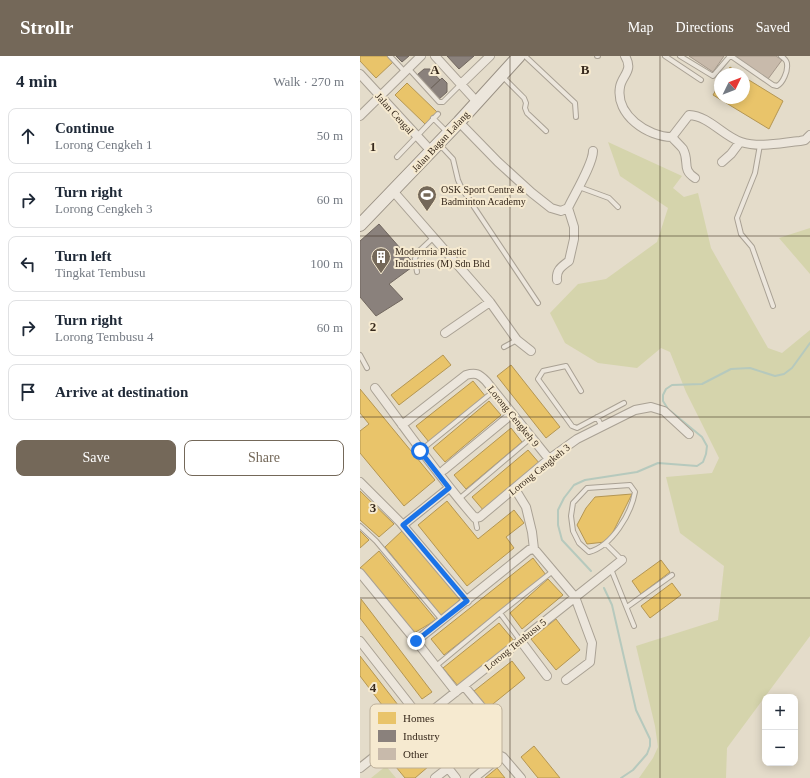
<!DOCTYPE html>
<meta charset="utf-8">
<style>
:root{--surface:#fff;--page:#f2f2f3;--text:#1f2937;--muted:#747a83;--line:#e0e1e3;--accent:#746859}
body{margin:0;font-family:Georgia,serif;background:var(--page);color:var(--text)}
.controls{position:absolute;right:12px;bottom:12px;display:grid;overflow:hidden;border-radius:8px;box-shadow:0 2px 10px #0003}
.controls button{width:36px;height:36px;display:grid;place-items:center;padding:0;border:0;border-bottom:1px solid var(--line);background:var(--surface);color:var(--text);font:20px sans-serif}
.compass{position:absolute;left:354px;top:12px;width:36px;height:36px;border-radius:50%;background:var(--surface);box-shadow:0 2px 10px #0003;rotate:47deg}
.stop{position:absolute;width:12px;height:12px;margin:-9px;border:3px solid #1a73e8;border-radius:50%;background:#fff}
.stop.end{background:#1a73e8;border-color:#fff;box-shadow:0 1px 4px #0008}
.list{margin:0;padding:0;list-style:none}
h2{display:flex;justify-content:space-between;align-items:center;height:52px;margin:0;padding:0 16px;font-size:17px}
h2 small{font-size:13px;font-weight:400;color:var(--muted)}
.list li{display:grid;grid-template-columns:26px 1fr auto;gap:12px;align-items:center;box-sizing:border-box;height:56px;margin:0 8px 8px;padding:0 8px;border:1px solid var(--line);border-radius:8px}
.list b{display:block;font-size:15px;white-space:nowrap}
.list p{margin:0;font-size:13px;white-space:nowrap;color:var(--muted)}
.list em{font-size:13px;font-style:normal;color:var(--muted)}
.actions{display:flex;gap:8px;padding:12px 16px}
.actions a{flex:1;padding:9px 0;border:1px solid var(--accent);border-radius:8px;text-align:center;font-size:14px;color:var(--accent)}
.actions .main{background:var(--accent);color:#fff}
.icon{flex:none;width:22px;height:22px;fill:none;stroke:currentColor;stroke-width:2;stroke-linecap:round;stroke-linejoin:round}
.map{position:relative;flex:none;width:450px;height:722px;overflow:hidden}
header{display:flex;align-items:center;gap:24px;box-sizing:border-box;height:56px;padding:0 20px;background:var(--accent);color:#fff}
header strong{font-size:19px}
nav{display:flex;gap:22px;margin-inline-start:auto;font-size:14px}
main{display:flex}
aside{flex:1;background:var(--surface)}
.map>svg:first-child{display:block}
</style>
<header>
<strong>Strollr</strong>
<nav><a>Map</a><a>Directions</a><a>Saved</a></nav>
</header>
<main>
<aside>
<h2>4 min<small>Walk · 270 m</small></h2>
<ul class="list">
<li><svg class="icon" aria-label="ahead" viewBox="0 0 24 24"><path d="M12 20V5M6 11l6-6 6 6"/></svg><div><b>Continue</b><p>Lorong Cengkeh 1</p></div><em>50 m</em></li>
<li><svg class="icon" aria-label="right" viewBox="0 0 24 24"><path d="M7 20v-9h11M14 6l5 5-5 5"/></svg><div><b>Turn right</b><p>Lorong Cengkeh 3</p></div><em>60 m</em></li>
<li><svg class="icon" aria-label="left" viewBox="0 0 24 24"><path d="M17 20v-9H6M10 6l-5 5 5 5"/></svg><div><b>Turn left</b><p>Tingkat Tembusu</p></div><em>100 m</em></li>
<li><svg class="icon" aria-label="right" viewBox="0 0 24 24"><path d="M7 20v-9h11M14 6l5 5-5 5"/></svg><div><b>Turn right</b><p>Lorong Tembusu 4</p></div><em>60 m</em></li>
<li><svg class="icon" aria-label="arrive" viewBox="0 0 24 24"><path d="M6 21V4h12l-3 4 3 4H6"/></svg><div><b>Arrive at destination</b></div></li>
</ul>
<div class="actions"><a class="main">Save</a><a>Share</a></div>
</aside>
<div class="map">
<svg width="450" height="722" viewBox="0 0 450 722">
<rect width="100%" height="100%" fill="#e4dcca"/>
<!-- green -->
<path fill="#d5d4ac" d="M 248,86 L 322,120 L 313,132 L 324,141 L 338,137 L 351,192 L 408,292 L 422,297 L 450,274 L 450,580 L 367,692 L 366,722 L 279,722 L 293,702 L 298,691 L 295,670 L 276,590 L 358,564 L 364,510 L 320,477 L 306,421 L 352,417 L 359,402 L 326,336 L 310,296 L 301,292 L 277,312 L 238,307 L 205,287 L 190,257 L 218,228 L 246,223 L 297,186 L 308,152 L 260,120 Z
M 450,172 L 450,218 L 419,182 Z
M 26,710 L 36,722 L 11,722 Z"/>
<!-- homes -->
<path fill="#e9c46a" stroke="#b49653" d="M 0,0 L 27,0 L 33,6 L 16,22 L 0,5 Z
M 370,11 L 380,18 L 366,18 Z
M 384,21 L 423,45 L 409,73 L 353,39 L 360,27 L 360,42 L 384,42 Z
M 47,27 L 77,56 L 65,68 L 35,39 Z
M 83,299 L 91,309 L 39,349 L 31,339 Z
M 151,309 L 200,371 L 186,382 L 137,320 Z
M 113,325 L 126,341 L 69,386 L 56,370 Z
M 0,333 L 75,424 L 44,450 L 0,397 L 0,375 L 9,368 L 0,357 Z
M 129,345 L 141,359 L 85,406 L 73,392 Z
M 151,372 L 162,386 L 106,433 L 94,419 Z
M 168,394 L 180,408 L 124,455 L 112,441 Z
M 0,435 L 34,468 L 19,481 L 0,464 Z
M 272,438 L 250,482 L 245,486 L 227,488 L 217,469 L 226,452 L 235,441 Z
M 87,445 L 118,483 L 154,454 L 164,467 L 146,481 L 154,492 L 107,530 L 58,469 Z
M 43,474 L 100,543 L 83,562 L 25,491 Z
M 0,475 L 9,484 L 0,492 Z
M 19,495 L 76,564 L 54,577 L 0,512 Z
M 173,502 L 186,519 L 84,599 L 71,583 Z
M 301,504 L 310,516 L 281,538 L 272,525 Z
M 188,523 L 203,539 L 162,573 L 150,557 Z
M 312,527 L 321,539 L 290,562 L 281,550 Z
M 1,543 L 72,636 L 62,643 L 0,562 Z
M 196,563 L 220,594 L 196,614 L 171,583 Z
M 139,567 L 155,586 L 99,631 L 83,612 Z
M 0,600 L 45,658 L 35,666 L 0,620 Z
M 152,605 L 165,622 L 128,652 L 114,635 Z
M 174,690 L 200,722 L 178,722 L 161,701 Z
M 55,694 L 69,710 L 55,722 L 45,722 L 36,711 Z
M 137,712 L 145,722 L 125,722 Z"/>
<!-- industry -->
<path fill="#8a817c" stroke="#71675f" d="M 36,0 L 49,0 L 42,6 Z
M 87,0 L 114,0 L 99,13 Z
M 64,13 L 70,13 L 80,24 L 70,33 L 57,19 Z
M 82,22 L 87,27 L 87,36 L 78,44 L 69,34 Z
M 19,168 L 55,209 L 29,228 L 43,243 L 16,260 L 0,241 L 0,185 Z"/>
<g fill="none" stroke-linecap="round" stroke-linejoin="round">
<!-- stream -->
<path stroke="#b6c9bd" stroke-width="2" d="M 231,515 L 202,484 L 198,469 L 198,454 L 204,442 L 214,429 L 225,424 L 277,416 L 298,407 L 337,410 L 343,406 L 346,398 L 347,390 L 342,381 L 308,353 L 303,345 L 303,339 L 306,333 L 312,329 L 342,328 L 371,313 L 390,312 L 415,320 L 424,318 L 432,312 L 450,287
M 244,532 L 252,549 L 276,654 L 290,683 L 290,690 L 287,698 L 273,714 L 261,722"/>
</g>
<!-- building -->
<path fill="#c8baab" stroke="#a4978a" d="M 329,0 L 364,0 L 353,16 Z
M 374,0 L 416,0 L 422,4 L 408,23 Z"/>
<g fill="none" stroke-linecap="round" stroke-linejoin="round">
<!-- service casing -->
<g stroke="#a9a194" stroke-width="6">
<path id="service" d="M 30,0 L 45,16
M 165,0 L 215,47 L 216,61
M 237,0 L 238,0
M 305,0 L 341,24
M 320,0 L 353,20 L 370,0
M 371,0 L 413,29 L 417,30 C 423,27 428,15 427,8 C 427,4 424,2 421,0
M 48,12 L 79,46 L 83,46 L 101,28
M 142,20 L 164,42 L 166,47 L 165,52 L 167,57 L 186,75
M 73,62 L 88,77
M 80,89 L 93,103 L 98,124 L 103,135 L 110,144 L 114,151 L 178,247
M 400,89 L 395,117 L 377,162 L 381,178 L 392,191 L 413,250
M 37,101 L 78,58
M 219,131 L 249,142 L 258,151
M 57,216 L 55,203 L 57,197 L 73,182
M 144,291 L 157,284
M 0,299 L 7,312
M 221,335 L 206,310 L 183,315 L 178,323 L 212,370 L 217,372 L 264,347
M 237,361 L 242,371
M 60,395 L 134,335
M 270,429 L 275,436 C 271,458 252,490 229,496 L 219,487 L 213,475 L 211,460 L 213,447 L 227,432 Z
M 99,443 L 172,381
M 115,462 L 117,472
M 0,470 L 16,485 L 82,564
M 246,488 L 262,504
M 251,513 L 274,570
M 267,551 L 312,519
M 140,557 L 193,515
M 76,610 L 140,557 L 160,584"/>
</g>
<!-- minor casing -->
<g stroke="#a9a194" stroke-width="10">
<path id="minor" d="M 75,0 L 117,46
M 265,0 C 274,15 262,19 260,31 C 255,59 288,81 312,81 L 329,59 C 349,60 363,80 381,86 C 400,92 420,87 440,85 L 445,84 L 450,79
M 0,18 L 71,95
M 101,28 L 130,0
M 0,60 L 61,0
M 99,66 L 138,106 L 172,137 L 191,152 L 201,155 L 208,152
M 312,81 C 315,85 320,89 323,93 C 330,106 321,113 335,122
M 362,106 L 371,98 L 380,86
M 33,135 L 130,246 L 157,284 L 171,295
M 197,224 C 196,214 201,211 209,205 L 214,183 L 214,171 L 208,152 C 214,139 233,108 233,95
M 85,277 L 130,246
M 15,332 C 48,376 79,421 115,462 L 120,461 L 189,403 L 217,383 L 275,354 L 291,351 L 304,355 L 329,378
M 42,369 L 106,319 C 116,316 119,318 126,325 L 189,403
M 84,414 L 152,358
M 0,426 L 40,466 L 107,545
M 155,433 L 166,451 L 172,476 L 174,493 L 176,495 L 215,541 L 232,587 L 230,606 L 206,624
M 43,469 L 89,432
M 0,517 L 56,585 L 96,636
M 160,584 L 187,620
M 0,585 L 61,663
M 56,585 L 169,494 L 174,493
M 104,630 L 124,654
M 54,669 L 96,722
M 0,712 L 262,504
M 75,722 L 88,712
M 114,722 L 141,700 L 143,701 L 161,722"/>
</g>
<!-- secondary casing -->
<g stroke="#999084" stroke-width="14">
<path id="secondary" d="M 0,169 L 99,66 L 159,0"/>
</g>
<!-- service -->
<use href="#service" stroke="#ece6dc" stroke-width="4"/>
<!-- minor -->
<use href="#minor" stroke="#ece6dc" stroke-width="8"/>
<!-- secondary -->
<use href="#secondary" stroke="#ece6dc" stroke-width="12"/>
</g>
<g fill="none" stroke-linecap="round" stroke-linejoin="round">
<!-- route -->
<path stroke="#1a73e8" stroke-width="5" d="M 56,585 L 107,545 L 43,469 L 89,432 L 60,395"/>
</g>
<!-- grid -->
<path fill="none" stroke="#37291c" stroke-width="1" stroke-opacity="0.55" d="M 150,0 L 150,722M 300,0 L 300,722M 0,180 L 450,180M 0,361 L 450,361M 0,542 L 450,542"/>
<!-- icons -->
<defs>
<g id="stadium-pin" transform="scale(1)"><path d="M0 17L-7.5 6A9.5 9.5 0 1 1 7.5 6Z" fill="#746859" stroke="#f6ead0"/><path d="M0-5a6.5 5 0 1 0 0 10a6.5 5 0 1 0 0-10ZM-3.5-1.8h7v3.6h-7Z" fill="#fff"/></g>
<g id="building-pin" transform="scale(1)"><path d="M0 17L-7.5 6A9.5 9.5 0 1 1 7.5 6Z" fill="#746859" stroke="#f6ead0"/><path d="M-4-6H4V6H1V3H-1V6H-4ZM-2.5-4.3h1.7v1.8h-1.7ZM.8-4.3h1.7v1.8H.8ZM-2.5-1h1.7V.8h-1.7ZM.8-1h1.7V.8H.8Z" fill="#fff"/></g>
</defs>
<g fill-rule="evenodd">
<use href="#stadium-pin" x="67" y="139"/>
<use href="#building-pin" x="21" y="201"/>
</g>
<g text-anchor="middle" stroke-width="4" stroke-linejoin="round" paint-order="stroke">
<!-- street labels -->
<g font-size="10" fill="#37291c" stroke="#f6ead0">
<text transform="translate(35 57) rotate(48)" y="4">Jalan Cengal</text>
<text transform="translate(80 85) rotate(-47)" y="4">Jalan Bagan Lalang</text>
<text transform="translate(154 360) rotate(51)" y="4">Lorong Cengkeh 9</text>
<text transform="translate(179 413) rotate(-39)" y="4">Lorong Cengkeh 3</text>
<text transform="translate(155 588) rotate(-39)" y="4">Lorong Tembusu 5</text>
</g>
<!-- poi labels -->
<g font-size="10" fill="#37291c" stroke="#f6ead0" text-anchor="start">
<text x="81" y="137">OSK Sport Centre &amp;<tspan x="81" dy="12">Badminton Academy</tspan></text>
<text x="35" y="199">Modernria Plastic<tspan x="35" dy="12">Industries (M) Sdn Bhd</tspan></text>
</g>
</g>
<!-- legend -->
<rect x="10" y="648" width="132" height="64" rx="6" fill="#f6ead0" stroke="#bdb09a" stroke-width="1"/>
<rect x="18" y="656" width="18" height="12" fill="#e9c46a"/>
<rect x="18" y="674" width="18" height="12" fill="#8a817c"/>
<rect x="18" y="692" width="18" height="12" fill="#c8baab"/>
<g font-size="11" fill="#37291c">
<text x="43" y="666">Homes</text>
<text x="43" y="684">Industry</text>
<text x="43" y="702">Other</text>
</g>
<g font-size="13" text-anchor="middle" font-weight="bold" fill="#37291c" stroke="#f6ead0" stroke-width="4" stroke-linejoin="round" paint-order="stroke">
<text x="75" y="18">A</text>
<text x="225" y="18">B</text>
<text x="13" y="95">1</text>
<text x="13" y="275">2</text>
<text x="13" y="456">3</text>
<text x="13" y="636">4</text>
</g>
</svg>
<div class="controls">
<button>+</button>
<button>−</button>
</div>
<svg class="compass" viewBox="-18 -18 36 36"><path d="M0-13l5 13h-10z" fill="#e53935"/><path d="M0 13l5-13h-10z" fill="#747a83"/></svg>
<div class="stop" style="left:60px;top:395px"></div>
<div class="stop end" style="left:56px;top:585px"></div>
</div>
</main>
